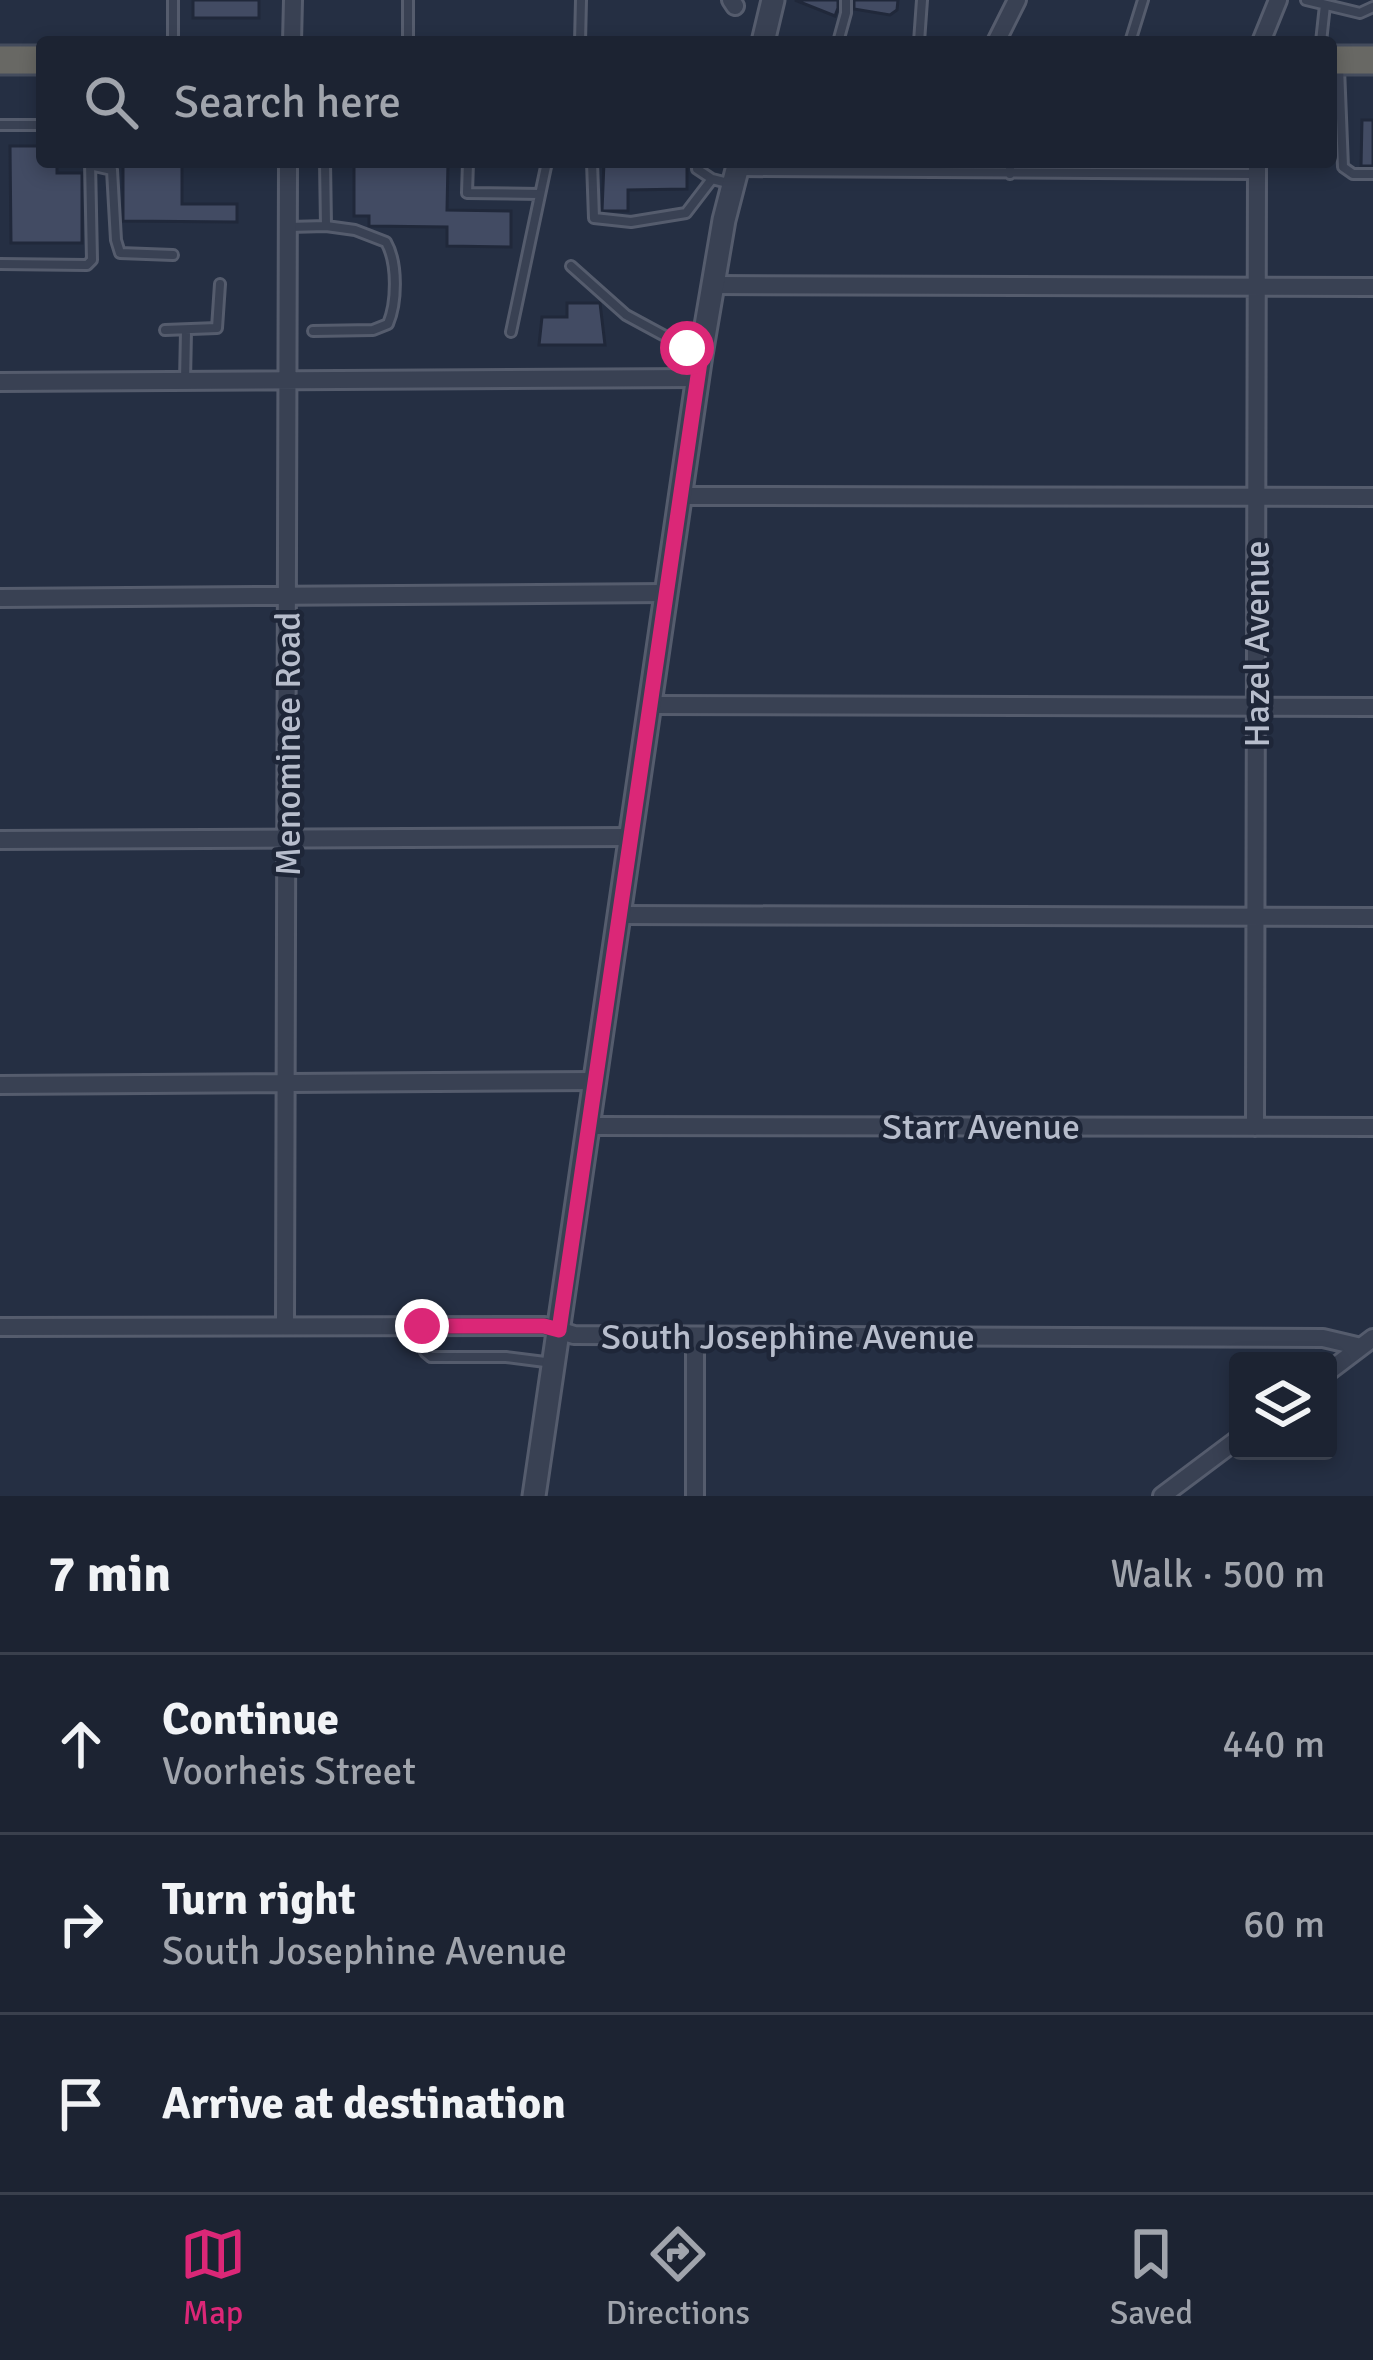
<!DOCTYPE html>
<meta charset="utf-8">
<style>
:root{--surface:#1c2332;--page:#252b3a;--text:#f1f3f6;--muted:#a0a4ac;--line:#3a404d;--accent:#db2777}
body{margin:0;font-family:Signika,sans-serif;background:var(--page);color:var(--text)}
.controls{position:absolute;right:36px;bottom:36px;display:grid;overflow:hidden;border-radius:12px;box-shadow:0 6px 18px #0003}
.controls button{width:108px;height:108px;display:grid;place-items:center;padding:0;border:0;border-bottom:3px solid var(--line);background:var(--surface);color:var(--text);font:60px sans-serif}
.stop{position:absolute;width:36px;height:36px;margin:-27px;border:9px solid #db2777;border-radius:50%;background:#fff}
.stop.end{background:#db2777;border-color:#fff;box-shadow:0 3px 12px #0008}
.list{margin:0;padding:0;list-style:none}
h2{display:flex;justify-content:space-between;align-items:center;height:156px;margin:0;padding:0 48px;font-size:51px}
h2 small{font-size:39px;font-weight:400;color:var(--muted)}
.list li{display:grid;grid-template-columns:78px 1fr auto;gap:36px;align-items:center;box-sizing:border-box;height:180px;padding:0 48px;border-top:3px solid var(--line)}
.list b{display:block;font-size:45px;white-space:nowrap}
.list p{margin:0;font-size:39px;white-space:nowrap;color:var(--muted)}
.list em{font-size:39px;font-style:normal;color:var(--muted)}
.icon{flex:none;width:66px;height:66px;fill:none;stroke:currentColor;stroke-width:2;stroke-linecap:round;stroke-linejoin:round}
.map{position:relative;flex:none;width:1373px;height:1496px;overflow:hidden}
.search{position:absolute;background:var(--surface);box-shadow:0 6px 18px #0003;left:36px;right:36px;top:36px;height:132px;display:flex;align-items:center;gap:30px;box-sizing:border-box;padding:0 42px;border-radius:12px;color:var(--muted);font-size:45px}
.sheet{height:696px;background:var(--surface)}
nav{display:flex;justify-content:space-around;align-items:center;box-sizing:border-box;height:168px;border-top:3px solid var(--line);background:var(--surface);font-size:33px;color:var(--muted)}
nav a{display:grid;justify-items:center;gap:6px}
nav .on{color:var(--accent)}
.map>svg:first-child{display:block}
</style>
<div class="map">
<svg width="1373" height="1496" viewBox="0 0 1373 1496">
<rect width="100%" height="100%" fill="#252f43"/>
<!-- building -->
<path fill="#424b63" stroke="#20283a" stroke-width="3" d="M 193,0 L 259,0 L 259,18 L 193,18 Z
M 795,0 L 838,0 L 838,8 L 835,16 Z
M 854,0 L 898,0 L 897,10 L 890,15 L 854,9 Z
M 1362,120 L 1373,120 L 1373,166 L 1361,166 Z
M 10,146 L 42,146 L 42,162 L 57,162 L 57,173 L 82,173 L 82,243 L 11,243 Z
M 123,162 L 182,162 L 182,204 L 237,204 L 237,222 L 123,221 Z
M 354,162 L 448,162 L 447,210 L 511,211 L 511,247 L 447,246 L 447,227 L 369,226 L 369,216 L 354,216 Z
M 604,162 L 687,162 L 687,189 L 628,190 L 628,211 L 602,211 Z
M 567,303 L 600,303 L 605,345 L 539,345 L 542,317 L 567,317 Z"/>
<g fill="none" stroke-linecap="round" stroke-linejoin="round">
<!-- service casing -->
<g stroke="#555c6d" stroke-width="14">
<path id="service" d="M 1306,0 L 1360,13 L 1373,7
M 173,42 L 173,0
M 408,42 L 408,0
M 580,42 L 581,0
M 838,42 L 846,13 L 846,0
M 919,42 L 922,0
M 1130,42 L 1143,0
M 1321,42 L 1325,5
M 1339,68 L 1343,167 L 1353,174 L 1373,174
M 0,125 L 42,125
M 468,162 L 467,193 L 540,194
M 592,162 L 594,218 L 631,222 L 686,213 L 712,179 L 728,183
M 697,162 L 697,169 L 712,179
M 1010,162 L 1010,174
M 90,165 L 112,170 L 116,240 L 120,253 L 173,255
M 742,171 L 1255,174
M 289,227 L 326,226 L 325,162
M 0,264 L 87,265 L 92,260 L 90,162
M 571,266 L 626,315 L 700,355
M 165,330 L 217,328 L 220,284
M 313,331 L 373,330 L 388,324 C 397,303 398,263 386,242 L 355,230 L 326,226
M 511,332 L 547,162
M 185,381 L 186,331
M 422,1329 L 425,1352 L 431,1357 L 506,1357 L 553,1363"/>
</g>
<!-- minor casing -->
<g stroke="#555c6d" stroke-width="22">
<path id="minor" d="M 731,0 L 735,6
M 292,42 L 293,0
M 996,42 L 1017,0
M 1261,42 L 1278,0
M 712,285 L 1373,287
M 0,382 L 698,378
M 680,496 L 1373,497
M 0,598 L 666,593
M 650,705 L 1373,707
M 0,840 L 632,837
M 621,915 L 1373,917
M 0,1085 L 596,1081
M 589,1126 L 1373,1127
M 1255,1127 L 1257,162
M 285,1326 L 288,162
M 0,1327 L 545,1326 L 574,1335 L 1323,1338 L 1361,1347
M 1328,1372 L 1373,1338
M 695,1496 L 695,1336
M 1162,1496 L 1238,1439"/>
</g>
<!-- tertiary casing -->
<g stroke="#555c6d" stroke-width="27">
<path id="tertiary" d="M 763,42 L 773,0
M 534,1496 L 701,355 L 724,220 L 739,162"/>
</g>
<!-- trunk casing -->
<g stroke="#444c5d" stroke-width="33">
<path id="trunk" d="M 0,60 L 42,60
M 1331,60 L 1373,60"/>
</g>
<!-- service -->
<use href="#service" stroke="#394153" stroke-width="8"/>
<!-- minor -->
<use href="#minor" stroke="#394153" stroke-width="16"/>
<!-- tertiary -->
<use href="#tertiary" stroke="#394153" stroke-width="21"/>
<!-- trunk -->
<use href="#trunk" stroke="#686864" stroke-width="27"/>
</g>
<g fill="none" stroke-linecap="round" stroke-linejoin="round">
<!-- route -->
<path stroke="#db2777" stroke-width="15" d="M 422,1326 L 544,1326 L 559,1330 L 701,355 L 687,348"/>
</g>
<g text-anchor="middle" stroke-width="9" stroke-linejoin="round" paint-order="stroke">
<!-- street labels -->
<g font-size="36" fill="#b7bdcc" stroke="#1e2638">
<text transform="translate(1256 644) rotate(-90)" y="13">Hazel Avenue</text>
<text transform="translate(287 744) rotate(-90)" y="13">Menominee Road</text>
<text x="981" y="1139">Starr Avenue</text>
<text x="788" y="1349">South Josephine Avenue</text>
</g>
</g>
</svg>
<div class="controls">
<button><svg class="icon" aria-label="layers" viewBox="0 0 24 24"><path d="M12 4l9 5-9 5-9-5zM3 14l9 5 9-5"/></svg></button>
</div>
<div class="stop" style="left:687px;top:348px"></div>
<div class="stop end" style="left:422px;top:1326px"></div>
<div class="search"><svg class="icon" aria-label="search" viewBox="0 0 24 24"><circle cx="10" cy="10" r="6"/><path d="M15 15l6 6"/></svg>Search here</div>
</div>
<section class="sheet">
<h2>7 min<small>Walk · 500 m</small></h2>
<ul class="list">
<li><svg class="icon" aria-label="ahead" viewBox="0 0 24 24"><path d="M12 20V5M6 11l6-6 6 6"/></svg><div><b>Continue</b><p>Voorheis Street</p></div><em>440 m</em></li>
<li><svg class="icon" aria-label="right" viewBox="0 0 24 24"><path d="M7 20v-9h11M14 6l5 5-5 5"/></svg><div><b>Turn right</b><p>South Josephine Avenue</p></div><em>60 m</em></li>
<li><svg class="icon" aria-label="arrive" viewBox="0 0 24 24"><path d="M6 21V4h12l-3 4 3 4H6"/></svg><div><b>Arrive at destination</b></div></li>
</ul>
</section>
<nav>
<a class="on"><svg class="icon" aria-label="map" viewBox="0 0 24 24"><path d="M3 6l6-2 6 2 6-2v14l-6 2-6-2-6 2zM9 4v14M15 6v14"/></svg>Map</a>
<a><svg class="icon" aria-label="directions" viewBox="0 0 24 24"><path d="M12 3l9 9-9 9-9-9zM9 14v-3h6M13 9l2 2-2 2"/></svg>Directions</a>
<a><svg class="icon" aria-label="saved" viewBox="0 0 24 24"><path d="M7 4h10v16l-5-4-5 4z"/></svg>Saved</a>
</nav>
